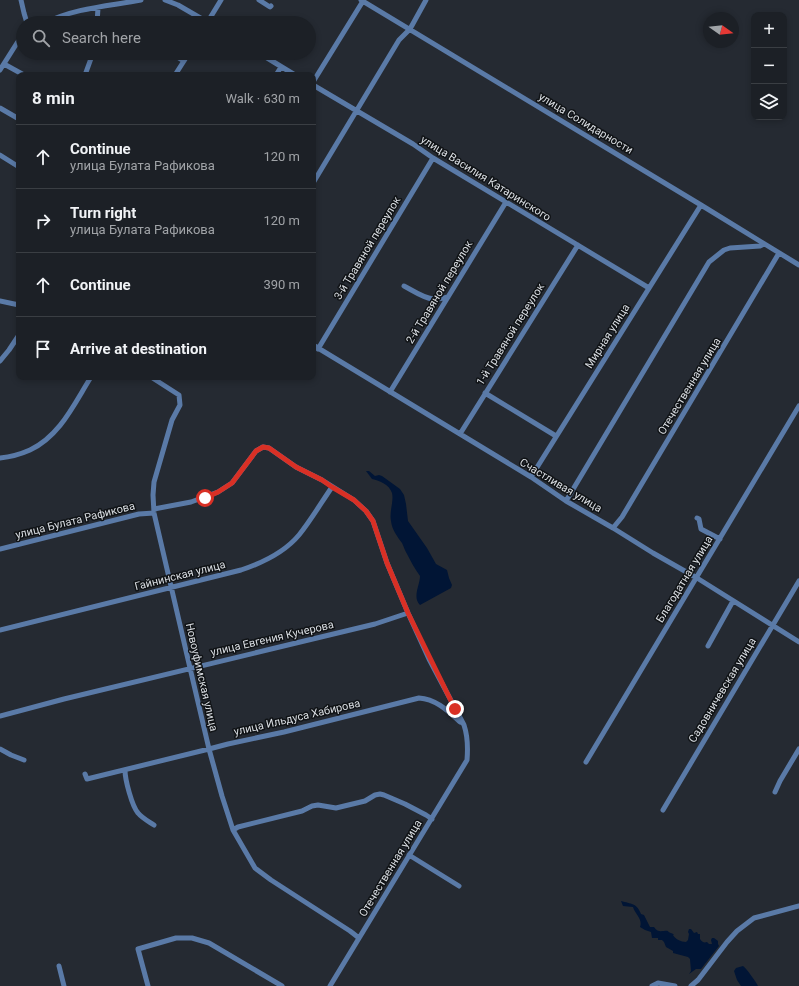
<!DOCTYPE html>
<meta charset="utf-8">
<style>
:root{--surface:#1c2026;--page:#25282e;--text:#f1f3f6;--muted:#a0a3a7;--line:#3a3e43}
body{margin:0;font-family:Roboto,sans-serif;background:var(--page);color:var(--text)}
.controls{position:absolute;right:12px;top:12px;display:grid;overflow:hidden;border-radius:8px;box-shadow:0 2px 6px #0003}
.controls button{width:36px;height:36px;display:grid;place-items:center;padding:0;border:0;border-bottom:1px solid var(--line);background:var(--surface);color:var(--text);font:20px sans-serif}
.compass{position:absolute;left:703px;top:12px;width:36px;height:36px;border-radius:50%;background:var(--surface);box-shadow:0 2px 6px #0003;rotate:105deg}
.stop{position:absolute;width:12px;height:12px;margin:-9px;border:3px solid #d93025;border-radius:50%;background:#fff}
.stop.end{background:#d93025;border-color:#fff;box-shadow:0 1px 4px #0008}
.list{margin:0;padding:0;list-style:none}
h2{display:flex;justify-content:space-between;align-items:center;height:52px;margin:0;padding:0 16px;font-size:17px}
h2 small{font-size:13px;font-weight:400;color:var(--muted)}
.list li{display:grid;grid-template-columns:26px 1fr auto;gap:12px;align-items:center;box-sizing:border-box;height:64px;padding:0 16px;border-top:1px solid var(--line)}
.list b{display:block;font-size:15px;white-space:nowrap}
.list p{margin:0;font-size:13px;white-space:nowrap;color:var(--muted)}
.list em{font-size:13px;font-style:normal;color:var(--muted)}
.icon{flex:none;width:22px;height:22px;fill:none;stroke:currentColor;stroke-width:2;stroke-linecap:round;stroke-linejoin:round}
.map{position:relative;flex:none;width:799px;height:986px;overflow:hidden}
.search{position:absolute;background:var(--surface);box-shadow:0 2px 6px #0003;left:16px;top:16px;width:300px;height:44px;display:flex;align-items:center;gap:10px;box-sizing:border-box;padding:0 14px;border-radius:22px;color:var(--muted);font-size:15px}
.panel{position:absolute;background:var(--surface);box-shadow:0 2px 6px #0003;left:16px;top:72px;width:300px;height:308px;border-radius:8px}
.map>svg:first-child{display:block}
</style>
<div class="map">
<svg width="799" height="986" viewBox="0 0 799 986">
<rect width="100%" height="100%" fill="#252a32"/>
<!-- water -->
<path fill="#011535" d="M 366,471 L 369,471 L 375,476 L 379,475 L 382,476 L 400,489 L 404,495 L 406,504 L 408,521 L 427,548 L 436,564 L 447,570 L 449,578 L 452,585 L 451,588 L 420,605 C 412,597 420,585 420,576 C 415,569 411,562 407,554 C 405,551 404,547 402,543 C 397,536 392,530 391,521 C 389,512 394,501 392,493 C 389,484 380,481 372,479 Z
M 621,901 C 631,904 637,903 641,914 L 644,915 L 650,927 L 654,927 C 659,934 662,930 668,931 C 668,932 673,934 674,934 L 673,935 C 675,939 681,942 686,942 L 688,940 L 689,934 L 688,932 L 689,929 L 691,929 L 694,933 L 697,932 L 698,934 L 700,934 L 700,939 C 702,942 704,943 707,942 L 709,944 L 712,944 L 711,940 L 712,938 L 714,938 L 718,941 L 718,944 L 719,946 L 701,969 L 696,969 L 689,974 L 691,971 L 690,959 L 688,957 L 673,953 L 673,951 L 666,947 L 664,942 L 662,940 L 658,940 L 658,938 L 652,938 L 651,932 L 645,930 L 640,927 C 643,919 635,914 633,907 L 623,906 Z
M 743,966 C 747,969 756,982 758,986 L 741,986 L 737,980 L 734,971 L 736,968 Z"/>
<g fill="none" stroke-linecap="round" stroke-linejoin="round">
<!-- street -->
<path stroke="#5a7aa7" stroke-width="5" d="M 21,0 L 24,13 L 27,23
M 165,0 L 178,5 L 209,23
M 259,0 L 270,7 L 271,6
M 361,0 L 701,205 L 799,265
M 45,23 C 74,8 109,6 141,0
M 97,23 L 98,8
M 207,23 L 221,0
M 171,53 L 184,61
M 259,53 L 295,75
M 4,64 L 24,75
M 0,70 L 17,43 L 23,36
M 85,75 L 93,53
M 175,75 L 189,53
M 276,75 L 281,67
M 313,82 L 363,1
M 313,85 L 413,144 L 433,158 L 649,288
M 0,108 L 19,119
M 0,155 L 19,167
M 313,183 L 399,40 L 410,29 L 426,0
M 404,286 C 412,290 423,298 433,299 C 438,300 443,298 448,297
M 0,301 L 19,305
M 313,345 L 531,477 L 566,501 L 613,528 L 653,553 L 697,578 L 799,642
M 318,349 L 433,158
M 0,361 L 9,350 L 19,335
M 151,377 L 179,395 L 180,405 L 172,420 L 154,482 L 153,495 L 154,513 L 190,668 L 209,749 L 222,796 L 233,830 L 255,868 L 271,880 L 350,931 L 359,938
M 390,392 L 506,202
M 485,393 L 556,436
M 460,434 L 578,245
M 0,458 C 10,457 21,454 30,450 C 60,436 74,404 91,377
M 531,477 L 701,205
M 566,501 L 709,262 L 724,250 L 730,248 L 760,246 L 764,244
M 154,509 L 191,502 L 218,492 L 232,483 L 256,451 L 263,447 L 269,448 L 296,467 L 322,480 L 354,500 L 366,511 L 373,521 L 387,563 L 408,613 L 429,659 L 464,725 C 468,737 468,748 467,760 L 330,986
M 697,518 L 699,519 L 701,529 L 720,539
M 613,528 L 622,517 L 779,253
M 0,549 L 139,514 L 154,513
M 0,630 L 241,570 C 262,563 284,553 299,535 C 311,520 321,503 332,487
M 708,646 L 733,601
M 0,716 L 64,699 L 375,624 L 408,613
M 0,749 L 11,755 L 24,760
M 586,762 L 799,406
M 125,770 C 125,780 132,806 138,813 C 142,818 148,821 154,825
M 85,774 L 87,779 L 209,749 L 228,744 L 284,732 L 419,698 C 436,699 448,711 460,722
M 775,792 L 780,781 L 799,749
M 663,810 L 799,581
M 233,830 L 238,827 L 302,811 L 312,806 L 318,805 L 336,808 L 365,801 L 375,795 L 380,794 L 384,795 L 405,804 L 426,815 L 432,819
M 409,855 L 459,886
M 59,966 L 64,986
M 148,986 L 138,949 L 176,938 L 192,938 L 209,943 L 282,986
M 652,986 L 658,983 L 675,986
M 691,986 L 698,980 L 727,942 L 737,931 L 754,918 L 799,906"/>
</g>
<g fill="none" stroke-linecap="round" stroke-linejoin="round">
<!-- route -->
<path stroke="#d93025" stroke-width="5" d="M 205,498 L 218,492 L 232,483 L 256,451 L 263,447 L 269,448 L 296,467 L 322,480 L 332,487 L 354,500 L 366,511 L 373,521 L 387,563 L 408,613 L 455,709"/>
</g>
<g text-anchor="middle" stroke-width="3" stroke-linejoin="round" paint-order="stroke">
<!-- street labels -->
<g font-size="11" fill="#dadee3" stroke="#101316">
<text transform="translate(586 123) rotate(31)" y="4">улица Солидарности</text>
<text transform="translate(486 178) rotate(32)" y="4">улица Василия Катаринского</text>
<text transform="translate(367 248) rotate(-59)" y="4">3-й Травяной переулок</text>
<text transform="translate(439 292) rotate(-59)" y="4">2-й Травяной переулок</text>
<text transform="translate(510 334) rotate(-58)" y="4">1-й Травяной переулок</text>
<text transform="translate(607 336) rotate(-58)" y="4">Мирная улица</text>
<text transform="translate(689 386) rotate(-59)" y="4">Отечественная улица</text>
<text transform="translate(561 485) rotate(31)" y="4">Счастливая улица</text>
<text transform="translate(75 520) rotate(-14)" y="4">улица Булата Рафикова</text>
<text transform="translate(180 575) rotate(-14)" y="4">Гайнинская улица</text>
<text transform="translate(684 579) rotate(-59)" y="4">Благодатная улица</text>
<text transform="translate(272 638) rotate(-13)" y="4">улица Евгения Кучерова</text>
<text transform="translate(202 677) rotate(77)" y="4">Новоуфимская улица</text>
<text transform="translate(722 690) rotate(-59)" y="4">Садовничевская улица</text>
<text transform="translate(297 717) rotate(-13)" y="4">улица Ильдуса Хабирова</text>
<text transform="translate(390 868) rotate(-59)" y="4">Отечественная улица</text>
</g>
</g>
</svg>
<div class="controls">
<button>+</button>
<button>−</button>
<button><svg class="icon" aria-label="layers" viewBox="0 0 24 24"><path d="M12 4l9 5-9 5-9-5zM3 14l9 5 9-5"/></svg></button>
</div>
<svg class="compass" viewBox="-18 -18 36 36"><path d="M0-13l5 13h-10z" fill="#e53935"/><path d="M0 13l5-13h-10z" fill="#a0a3a7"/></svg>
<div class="stop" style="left:205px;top:498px"></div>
<div class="stop end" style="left:455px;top:709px"></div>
<div class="search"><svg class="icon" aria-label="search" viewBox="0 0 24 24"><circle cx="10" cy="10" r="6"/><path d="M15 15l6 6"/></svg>Search here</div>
<section class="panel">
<h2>8 min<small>Walk · 630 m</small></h2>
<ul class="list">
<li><svg class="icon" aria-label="ahead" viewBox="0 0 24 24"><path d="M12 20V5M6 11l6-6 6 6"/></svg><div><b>Continue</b><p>улица Булата Рафикова</p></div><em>120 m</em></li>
<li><svg class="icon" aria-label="right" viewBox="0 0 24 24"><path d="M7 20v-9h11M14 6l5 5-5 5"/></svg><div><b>Turn right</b><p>улица Булата Рафикова</p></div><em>120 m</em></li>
<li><svg class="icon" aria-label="ahead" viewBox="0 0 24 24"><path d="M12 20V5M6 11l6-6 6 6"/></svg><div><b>Continue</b></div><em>390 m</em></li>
<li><svg class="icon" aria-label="arrive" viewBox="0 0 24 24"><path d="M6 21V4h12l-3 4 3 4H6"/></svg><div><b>Arrive at destination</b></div></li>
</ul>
</section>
</div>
